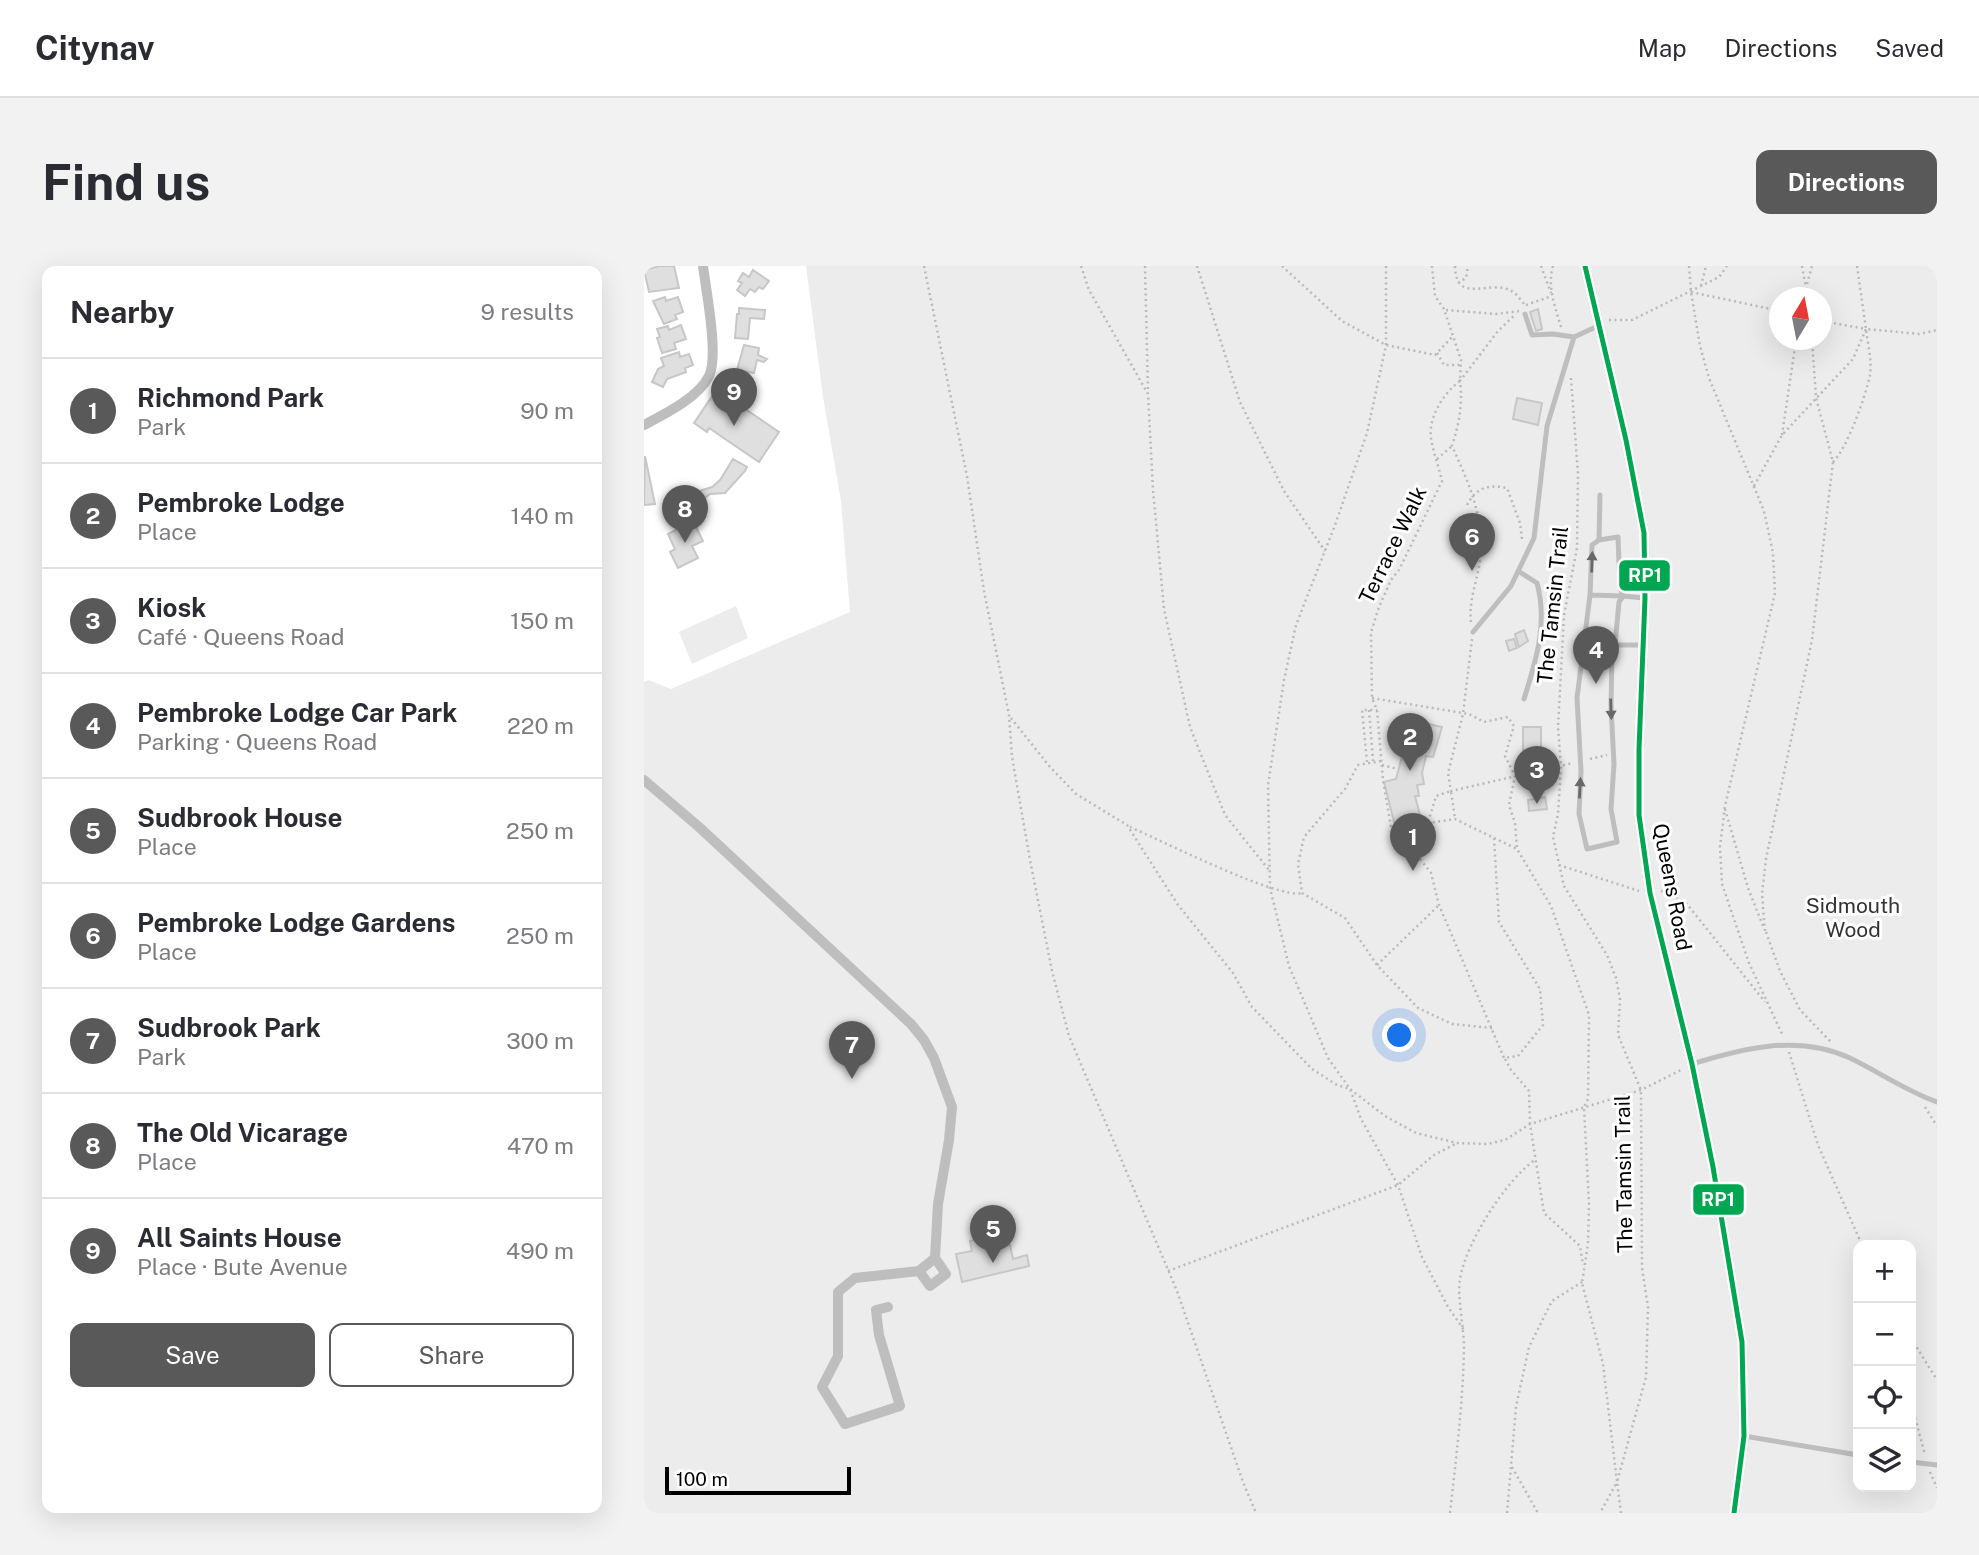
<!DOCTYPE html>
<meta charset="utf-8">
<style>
:root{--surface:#fff;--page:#f2f2f3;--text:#2b2b33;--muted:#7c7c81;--line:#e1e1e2;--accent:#595959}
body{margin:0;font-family:"Public Sans",sans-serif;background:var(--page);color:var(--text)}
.controls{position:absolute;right:21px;bottom:21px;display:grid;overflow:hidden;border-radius:14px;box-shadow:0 7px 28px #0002}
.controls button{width:63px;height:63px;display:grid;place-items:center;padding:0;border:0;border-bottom:2px solid var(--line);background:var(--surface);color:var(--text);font:35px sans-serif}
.compass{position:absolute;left:1125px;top:21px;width:63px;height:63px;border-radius:50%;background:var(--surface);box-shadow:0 7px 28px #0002;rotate:10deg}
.scale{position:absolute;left:21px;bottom:18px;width:186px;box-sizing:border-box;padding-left:7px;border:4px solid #000;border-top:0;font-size:19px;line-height:24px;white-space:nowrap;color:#000;-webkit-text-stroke:5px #fff;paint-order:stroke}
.you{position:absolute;left:756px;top:770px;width:24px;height:24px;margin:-18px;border:5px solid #fff;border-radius:50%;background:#1a73e8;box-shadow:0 0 0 10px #1a73e833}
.badge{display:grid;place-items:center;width:46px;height:46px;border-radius:50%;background:var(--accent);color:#fff;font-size:23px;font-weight:700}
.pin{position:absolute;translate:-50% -58px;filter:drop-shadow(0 2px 4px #0008)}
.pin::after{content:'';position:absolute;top:37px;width:24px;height:21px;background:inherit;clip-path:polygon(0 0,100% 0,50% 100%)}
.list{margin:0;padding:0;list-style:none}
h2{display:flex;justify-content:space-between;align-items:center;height:91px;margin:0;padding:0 28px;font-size:30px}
h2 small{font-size:23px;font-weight:400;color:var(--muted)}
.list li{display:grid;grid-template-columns:46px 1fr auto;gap:21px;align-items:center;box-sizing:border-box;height:105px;padding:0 28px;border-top:2px solid var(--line)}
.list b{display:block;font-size:26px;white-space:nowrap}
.list p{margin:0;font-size:23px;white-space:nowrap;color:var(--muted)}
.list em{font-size:23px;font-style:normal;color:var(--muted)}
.actions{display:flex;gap:14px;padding:21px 28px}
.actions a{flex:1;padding:16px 0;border:2px solid var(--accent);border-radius:14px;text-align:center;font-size:24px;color:var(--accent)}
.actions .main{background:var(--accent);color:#fff}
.icon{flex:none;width:38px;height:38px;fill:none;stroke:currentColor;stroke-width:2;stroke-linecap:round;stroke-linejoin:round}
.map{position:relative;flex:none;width:1293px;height:1247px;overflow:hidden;border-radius:14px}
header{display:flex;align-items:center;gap:42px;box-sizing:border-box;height:98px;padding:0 35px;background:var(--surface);border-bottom:2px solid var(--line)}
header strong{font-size:33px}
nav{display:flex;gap:38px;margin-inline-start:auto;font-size:24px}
.intro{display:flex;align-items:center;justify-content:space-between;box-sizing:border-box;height:168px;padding:0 42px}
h1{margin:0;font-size:49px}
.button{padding:18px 32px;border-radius:14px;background:var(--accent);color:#fff;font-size:24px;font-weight:700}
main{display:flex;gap:42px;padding:0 42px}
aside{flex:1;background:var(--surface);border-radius:14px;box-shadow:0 7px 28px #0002}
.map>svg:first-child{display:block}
</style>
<header>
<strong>Citynav</strong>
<nav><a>Map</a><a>Directions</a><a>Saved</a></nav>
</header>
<div class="intro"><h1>Find us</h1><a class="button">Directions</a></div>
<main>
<aside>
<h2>Nearby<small>9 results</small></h2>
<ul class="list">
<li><span class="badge">1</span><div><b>Richmond Park</b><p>Park</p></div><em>90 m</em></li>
<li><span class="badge">2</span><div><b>Pembroke Lodge</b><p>Place</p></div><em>140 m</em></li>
<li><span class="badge">3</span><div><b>Kiosk</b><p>Café · Queens Road</p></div><em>150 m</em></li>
<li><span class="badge">4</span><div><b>Pembroke Lodge Car Park</b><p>Parking · Queens Road</p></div><em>220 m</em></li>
<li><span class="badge">5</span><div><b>Sudbrook House</b><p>Place</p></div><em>250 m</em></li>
<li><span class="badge">6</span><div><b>Pembroke Lodge Gardens</b><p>Place</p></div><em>250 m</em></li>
<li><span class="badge">7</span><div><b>Sudbrook Park</b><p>Park</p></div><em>300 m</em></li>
<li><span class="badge">8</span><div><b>The Old Vicarage</b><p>Place</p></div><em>470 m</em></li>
<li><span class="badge">9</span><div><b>All Saints House</b><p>Place · Bute Avenue</p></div><em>490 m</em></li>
</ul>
<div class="actions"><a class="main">Save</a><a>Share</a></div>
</aside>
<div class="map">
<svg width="1293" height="1247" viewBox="0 0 1293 1247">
<rect width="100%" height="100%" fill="#fff"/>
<!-- green -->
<path fill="#ececec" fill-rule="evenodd" d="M 162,0 L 1293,0 L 1293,1247 L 0,1247 L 0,416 L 5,414 L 27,423 L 206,346 L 197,235 L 179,131 ZM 1136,32 L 1178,32 L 1178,74 L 1136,74 ZM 1214,979 L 1267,979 L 1267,1221 L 1214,1221 Z
M 92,340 L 104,372 L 48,398 L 35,366 Z"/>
<!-- building -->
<path fill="#dfdfdf" stroke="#c7c7c7" stroke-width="2" d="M 30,0 L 35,22 L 5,26 L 0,4 L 15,0 Z
M 109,4 L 125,15 L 119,23 L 115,21 L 111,26 L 106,23 L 101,30 L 93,24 L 98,17 L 94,15 L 99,7 L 105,11 Z
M 21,31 L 22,35 L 34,31 L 39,46 L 31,49 L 33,53 L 20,58 L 9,35 Z
M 95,42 L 121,44 L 120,53 L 106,52 L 104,73 L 91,72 L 93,48 L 95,48 Z
M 894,43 L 898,63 L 892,65 L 886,46 Z
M 37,59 L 42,73 L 30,77 L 32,83 L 18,87 L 13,72 L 16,71 L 13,63 L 24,60 L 25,64 Z
M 100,79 L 115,82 L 114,89 L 123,93 L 120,96 L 113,94 L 110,107 L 93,104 Z
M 35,86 L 36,91 L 45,88 L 49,99 L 41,102 L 42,106 L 23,113 L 19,121 L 8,116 L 14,103 L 20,100 L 17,92 Z
M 75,120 L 88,129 L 90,124 L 96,123 L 96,129 L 91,136 L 135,166 L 115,196 L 65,162 L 63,166 L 50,157 Z
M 873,132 L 898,137 L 894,159 L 869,153 Z
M 1,190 L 11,238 L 0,239 Z
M 89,193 L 103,201 L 101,205 L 81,227 L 66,228 L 57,235 L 61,241 L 38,247 L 26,234 L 68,221 L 76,214 Z
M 49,255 L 59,275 L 48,280 L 54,292 L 34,302 L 26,286 L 31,283 L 24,268 Z
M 880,364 L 884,375 L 875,381 L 871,368 Z
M 870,373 L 873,382 L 865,385 L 862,375 Z
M 759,455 L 770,457 L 771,455 L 798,461 L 789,491 L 782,490 L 778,507 L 780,518 L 773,519 L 775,530 L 771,530 L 776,549 L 774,553 L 750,556 L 740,516 L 752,513 L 759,487 L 753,485 Z
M 879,461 L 897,461 L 897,485 L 879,485 Z
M 901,531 L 903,543 L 885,545 L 884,534 Z
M 347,970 L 349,982 L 366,979 L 369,993 L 383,989 L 385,1000 L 318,1016 L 312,988 L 328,985 L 326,975 Z"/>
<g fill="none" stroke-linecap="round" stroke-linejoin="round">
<!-- path -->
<path stroke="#b9b9b9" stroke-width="2.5" stroke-dasharray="2 3.5" stroke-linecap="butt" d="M 280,0 L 323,210 L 340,325 L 365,449 L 368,491 L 386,594 L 408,705 L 425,770 L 533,1025 L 599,1216 L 612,1247
M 437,0 L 445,24 L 504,128 L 509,224 L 520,343 L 546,461 L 581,549 L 625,604
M 501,0 L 504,124
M 553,0 L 596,136 L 640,225 L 681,285
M 638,0 L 698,55 L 742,79 L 791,89 L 809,70
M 742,0 L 742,79 L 723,167 L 691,259 L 652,359 L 640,414 L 624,519 L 626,622 L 645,700 L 684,792 L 706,823 L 741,850 L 772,867 L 813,877 L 843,878 L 861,874 L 886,858 L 997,824 L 1037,804
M 788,0 L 791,30 L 800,43 L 817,94 L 816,115 C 800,126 784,152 787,172 C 789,186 795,201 798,215 L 755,304 L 747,314 L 735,341 L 727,366 L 728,432 L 733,444 L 739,514 L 747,561 L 756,567 L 784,557 L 792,530 L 807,525 L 811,553
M 811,0 C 812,41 848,11 869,26 C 874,29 877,35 881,39
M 897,0 L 907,27
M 909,0 C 903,20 911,41 917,61
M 1045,0 L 1047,26 L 1056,80 L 1065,112 L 1120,245 L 1129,287 L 1131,327 L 1081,540 L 1076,581 L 1078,618 L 1105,697 L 1139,770
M 1158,0 L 1162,22 L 1160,32
M 1213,0 L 1222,63 L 1275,68 L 1293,64
M 814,17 L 822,12 L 824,0
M 1163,18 L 1168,0
M 1057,20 L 1062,0
M 1047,26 L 1136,45
M 882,39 L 908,30
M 802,44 L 852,48 L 875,45
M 965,54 L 988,54 L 1075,11 L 1083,0
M 793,87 L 800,99 L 817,99
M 927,112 L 934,208 L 933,282 L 920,349 L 914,461 L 917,501 L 914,548 L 909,571 L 920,620 L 963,689 L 972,712 L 976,733 L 974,769 L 997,824 L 998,1002 L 1004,1041 L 1002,1111 L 973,1216 L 977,1247
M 1138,169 L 1152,74
M 793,193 L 808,180
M 1189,196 C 1203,183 1222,129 1226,109 C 1228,95 1224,78 1222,64
M 1110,220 L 1138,169 L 1209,93 L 1222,63 L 1178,55
M 823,239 C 832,222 844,218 863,222 L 876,257 L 878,273
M 827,356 C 824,332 836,309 837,285 C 839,248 823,213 808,180 C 815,157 819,139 816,115 L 854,65 L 872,48
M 828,373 L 819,448 L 804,507 L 807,525 L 929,497
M 728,432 L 825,448 L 840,456 L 864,451 L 870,460 L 861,490 L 871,510 L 865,539 L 871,557 L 873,583
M 725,444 L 729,495
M 367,452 L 406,501 L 432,528 L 483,559 L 534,639 L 589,707 L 608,741 L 668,803 L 693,819 L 706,823 L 717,853 L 754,919 L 778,991 L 804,1041 L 820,1064
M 946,493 L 963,489
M 737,495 L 714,499 L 701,523 L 660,571 L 654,598 L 658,627 L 701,652 L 733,699 L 774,742 L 808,758 L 848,762
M 723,496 L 718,444 L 733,444
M 738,499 L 754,503
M 1081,543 L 1104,622 L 1119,660
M 486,561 C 514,573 635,634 658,627
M 756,567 L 787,607 L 795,639 L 860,792 L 874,790 L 899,759 L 896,723 L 855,656 L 850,572 L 811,553 L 784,557
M 850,572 L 873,583 L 907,640 L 945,749 L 944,833 L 940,841 L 945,939 L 944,978 L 938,1017 L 959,1098 L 973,1216 L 956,1247
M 915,599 L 995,625
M 1017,625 L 1026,627 L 1043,638 L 1121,736
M 1121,665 L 1118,628 L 1122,593 L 1168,374 L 1189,196 L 1172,132 L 1168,74
M 1122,666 L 1136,705 L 1156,744 L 1187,776
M 733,699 L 795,639
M 1145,786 L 1174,879 L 1218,979
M 861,793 L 867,804 L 885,825 L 886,858 L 900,947 L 936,980 L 939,999
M 1281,841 L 1293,860
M 524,1005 L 754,919 L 790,889 L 813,877
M 1267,1072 L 1293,1114
M 1267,1136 L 1281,1189
M 868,1201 L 894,1247
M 1286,1206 L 1293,1222
M 806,1247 C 812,1192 819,1138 820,1082 C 820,1062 813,1029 816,1013 C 822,976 862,914 892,893
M 863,1247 L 872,1141 L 885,1081 L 908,1035 L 938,1016"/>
<!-- lane -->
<path stroke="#bebebe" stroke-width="5" d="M 881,48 L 888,69 L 909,68 L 930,71
M 955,274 L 956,229
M 874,305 L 893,317 C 904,357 892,395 880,433
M 946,329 L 979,330 L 975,336 L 971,379
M 829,366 L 867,320 L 890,272 L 903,160 L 930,71 L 954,60
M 999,379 L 971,379 L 968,388 L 967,440 L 970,498 L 967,543 L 973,576 L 943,583 L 935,548 L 937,505 L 933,432 L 946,329 L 948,279 L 955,274 L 974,271 L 976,321 L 979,330 L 1000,332
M 1048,798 C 1100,782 1154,768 1206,792 C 1235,806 1262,825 1293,836
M 1100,1170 L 1214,1189
M 1267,1196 L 1293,1199"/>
<!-- street -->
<path stroke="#bebebe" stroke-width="10" d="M 941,0 L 982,174 L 1000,267 L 1001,332 L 995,483 L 995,549 L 1006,627 L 1048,798 L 1069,901 L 1098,1076 L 1100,1170 L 1090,1247
M 0,159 C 21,148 54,132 65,110 C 75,90 62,24 59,0
M 0,514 L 55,561 L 267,758 L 280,774 L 290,792 L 308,841 L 305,874 L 294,938 L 291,992 L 302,1008 L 286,1020 L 275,1005
M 244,1041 L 232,1044 L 235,1069 L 256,1140 L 201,1158 L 178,1121 L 194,1090 L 194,1026 L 211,1012 L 275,1005 L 291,992"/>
<!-- bus-1 casing -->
<g stroke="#fff" stroke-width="10">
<path id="bus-1" d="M 941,0 L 982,174 L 1000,267 L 1001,332 L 995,483 L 995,549 L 1006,627 L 1048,798 L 1069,901 L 1098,1076 L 1100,1170 L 1090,1247"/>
</g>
<!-- bus-1 -->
<use href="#bus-1" stroke="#00a651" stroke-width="5"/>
</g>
<!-- one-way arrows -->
<defs><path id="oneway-solid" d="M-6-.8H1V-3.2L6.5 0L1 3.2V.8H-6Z" transform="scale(1.75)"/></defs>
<g fill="#686868">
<use href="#oneway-solid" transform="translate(948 296) rotate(-88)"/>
<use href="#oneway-solid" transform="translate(967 443) rotate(88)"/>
<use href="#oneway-solid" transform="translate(936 522) rotate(-87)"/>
</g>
<g text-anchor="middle" stroke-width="6" stroke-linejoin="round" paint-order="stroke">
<!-- street labels -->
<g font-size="21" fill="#000" stroke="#fff">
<text transform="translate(749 279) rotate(-64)" y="7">Terrace Walk</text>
<text transform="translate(909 339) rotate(-84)" y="7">The Tamsin Trail</text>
<text transform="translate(1028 621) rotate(79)" y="7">Queens Road</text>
<text transform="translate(980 908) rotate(-91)" y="7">The Tamsin Trail</text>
</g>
<!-- park labels -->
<g font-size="21" fill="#333" stroke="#fff">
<text x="1209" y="647">Sidmouth<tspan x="1209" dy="24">Wood</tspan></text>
</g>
</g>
<g stroke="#fff" stroke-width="2.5">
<rect x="974" y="293" width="53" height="33" rx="7" fill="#00a651"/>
<rect x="1048" y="917" width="53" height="33" rx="7" fill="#00a651"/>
</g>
<g font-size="19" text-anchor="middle" font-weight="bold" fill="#fff">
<text x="1001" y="316">RP1</text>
<text x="1074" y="940">RP1</text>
</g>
</svg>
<div class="controls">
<button>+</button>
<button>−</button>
<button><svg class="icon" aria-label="locate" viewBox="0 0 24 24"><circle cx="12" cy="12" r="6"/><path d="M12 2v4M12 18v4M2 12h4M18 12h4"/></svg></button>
<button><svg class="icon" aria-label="layers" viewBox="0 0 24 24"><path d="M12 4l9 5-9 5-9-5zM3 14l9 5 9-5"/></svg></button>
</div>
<svg class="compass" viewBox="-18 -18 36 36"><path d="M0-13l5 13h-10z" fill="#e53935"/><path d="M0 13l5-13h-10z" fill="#7c7c81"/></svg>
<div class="scale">100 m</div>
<div class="you"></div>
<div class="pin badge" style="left:769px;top:605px">1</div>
<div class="pin badge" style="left:766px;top:505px">2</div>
<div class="pin badge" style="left:893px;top:538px">3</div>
<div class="pin badge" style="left:952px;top:418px">4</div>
<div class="pin badge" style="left:349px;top:997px">5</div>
<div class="pin badge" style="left:828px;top:305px">6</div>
<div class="pin badge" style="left:208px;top:813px">7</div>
<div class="pin badge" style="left:41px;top:277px">8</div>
<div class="pin badge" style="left:90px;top:160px">9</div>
</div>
</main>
